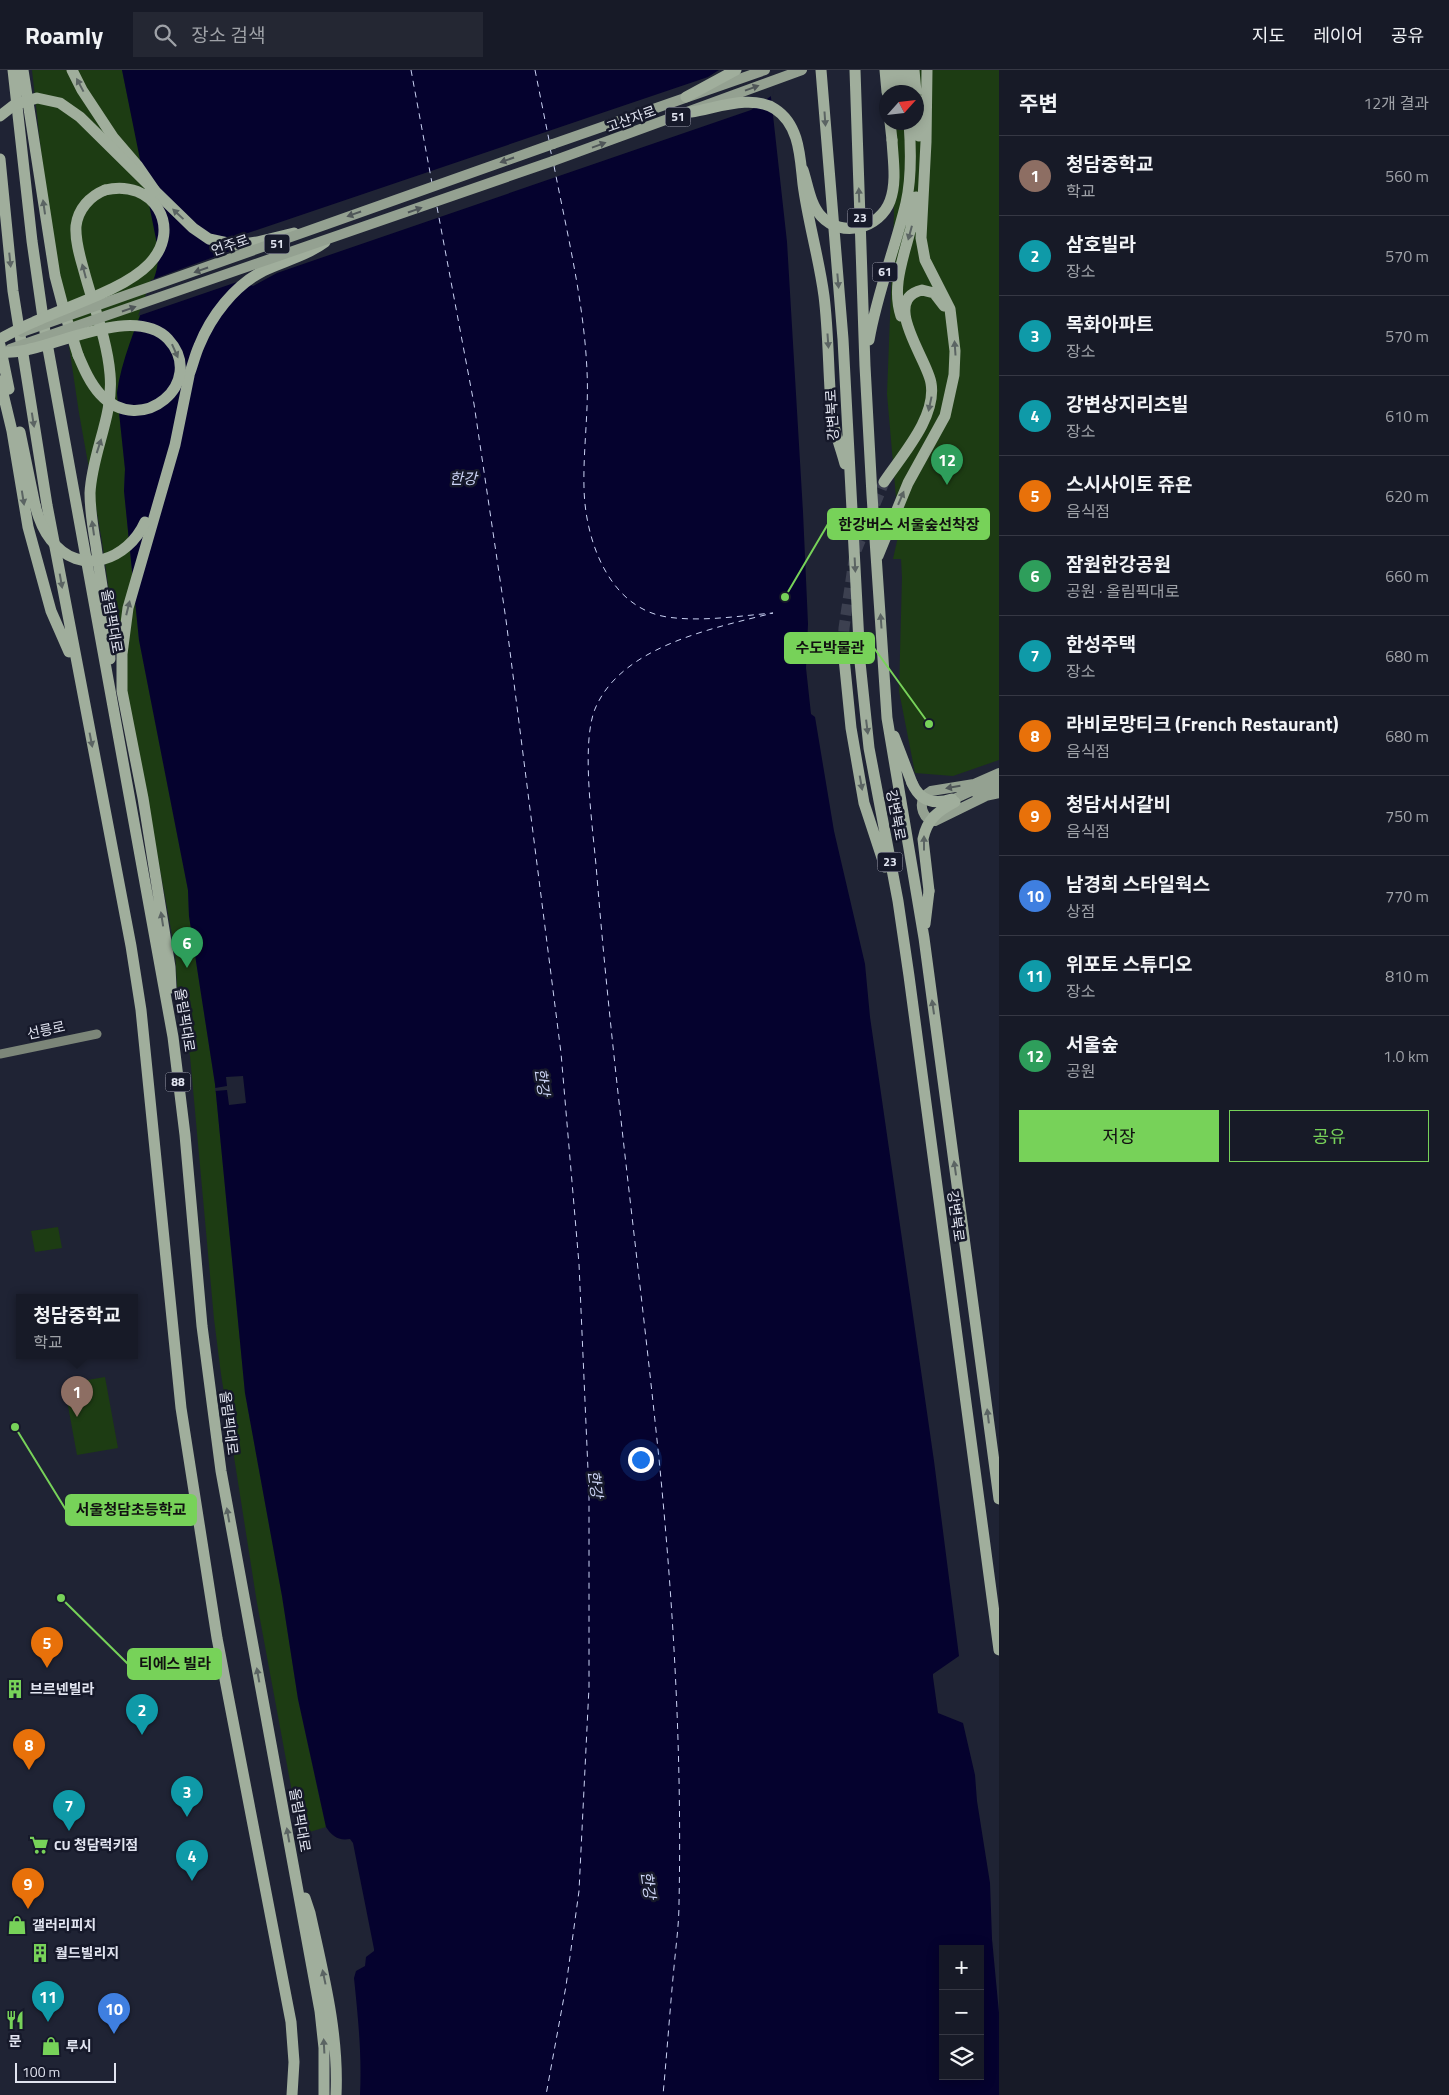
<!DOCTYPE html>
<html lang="ko">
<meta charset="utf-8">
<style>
:root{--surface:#171a27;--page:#242733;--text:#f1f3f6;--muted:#9ea1a7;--line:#363844;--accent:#77d259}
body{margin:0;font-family:"Titillium Web","Noto Sans KR",sans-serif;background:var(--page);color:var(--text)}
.controls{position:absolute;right:15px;bottom:15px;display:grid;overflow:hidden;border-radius:0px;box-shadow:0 2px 12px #0003}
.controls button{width:45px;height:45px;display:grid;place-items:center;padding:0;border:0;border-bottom:1px solid var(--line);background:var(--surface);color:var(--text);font:25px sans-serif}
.compass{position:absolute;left:879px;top:15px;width:45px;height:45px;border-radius:50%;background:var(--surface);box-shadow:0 2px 12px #0003;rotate:63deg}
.scale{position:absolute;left:15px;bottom:12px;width:101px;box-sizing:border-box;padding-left:5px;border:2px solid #e1e4f0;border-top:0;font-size:14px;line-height:18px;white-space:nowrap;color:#e1e4f0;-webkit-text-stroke:4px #16192a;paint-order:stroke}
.you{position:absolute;left:640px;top:1389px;width:18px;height:18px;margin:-12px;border:4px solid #fff;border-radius:50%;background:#1a73e8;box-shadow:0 0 0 8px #1a73e833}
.badge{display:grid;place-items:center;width:32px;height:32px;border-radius:50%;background:var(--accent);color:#fff;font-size:16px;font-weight:700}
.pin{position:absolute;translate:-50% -41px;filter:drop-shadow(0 1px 2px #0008)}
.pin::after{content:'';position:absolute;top:26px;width:18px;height:15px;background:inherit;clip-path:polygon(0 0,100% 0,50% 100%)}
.popup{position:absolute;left:16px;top:1224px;width:122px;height:65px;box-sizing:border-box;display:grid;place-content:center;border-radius:0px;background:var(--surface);filter:drop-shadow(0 1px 4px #0005);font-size:16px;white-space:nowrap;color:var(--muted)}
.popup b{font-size:19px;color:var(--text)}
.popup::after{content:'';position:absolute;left:50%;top:100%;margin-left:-10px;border:10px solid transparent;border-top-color:var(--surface)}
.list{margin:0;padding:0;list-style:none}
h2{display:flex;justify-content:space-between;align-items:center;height:65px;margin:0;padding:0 20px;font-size:21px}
h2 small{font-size:16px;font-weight:400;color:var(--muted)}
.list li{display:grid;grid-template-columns:32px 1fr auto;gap:15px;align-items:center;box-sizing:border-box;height:80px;padding:0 20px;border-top:1px solid var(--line)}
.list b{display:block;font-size:19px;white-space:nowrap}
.list p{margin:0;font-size:16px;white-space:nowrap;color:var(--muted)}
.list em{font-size:16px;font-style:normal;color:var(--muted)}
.actions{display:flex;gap:10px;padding:15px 20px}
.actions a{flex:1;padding:11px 0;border:1px solid var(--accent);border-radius:0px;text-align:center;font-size:18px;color:var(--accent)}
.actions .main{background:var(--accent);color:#111}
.icon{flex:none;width:28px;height:28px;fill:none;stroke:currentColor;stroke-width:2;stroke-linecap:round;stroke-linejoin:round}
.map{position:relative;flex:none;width:999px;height:2025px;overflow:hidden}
header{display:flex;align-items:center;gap:30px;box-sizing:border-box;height:70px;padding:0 25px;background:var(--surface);border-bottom:1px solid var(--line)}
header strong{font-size:24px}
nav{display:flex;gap:28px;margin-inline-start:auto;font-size:18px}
.search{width:350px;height:45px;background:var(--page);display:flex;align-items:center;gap:12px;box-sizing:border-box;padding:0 18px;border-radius:0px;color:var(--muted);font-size:19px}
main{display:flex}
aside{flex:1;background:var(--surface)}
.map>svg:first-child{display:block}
</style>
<header>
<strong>Roamly</strong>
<div class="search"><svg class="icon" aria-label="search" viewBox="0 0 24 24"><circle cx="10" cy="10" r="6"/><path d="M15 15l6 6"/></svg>장소 검색</div>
<nav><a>지도</a><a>레이어</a><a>공유</a></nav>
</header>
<main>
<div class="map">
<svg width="999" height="2025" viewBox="0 0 999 2025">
<rect width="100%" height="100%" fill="#1f2334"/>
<!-- green -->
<path fill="#1d3c13" d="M 32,0 L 122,0 L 157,166 L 159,196 L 119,311 L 117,323 L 125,399 L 124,421 L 139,570 L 188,820 L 189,846 L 215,1014 L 245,1323 L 282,1526 L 298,1629 L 326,1757 L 300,1765 L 257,1533 L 221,1304 L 214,1249 L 190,986 L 177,915 L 175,881 L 142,702 L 117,579 L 102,471 L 79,343 L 44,108 Z
M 889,0 L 999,0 L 999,690 L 953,706 L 915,703 L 899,621 L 902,507 L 901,489 L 893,489 L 899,462 L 887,324 L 894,145 L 891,53 L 916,52 L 916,22 Z
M 58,1157 L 62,1178 L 35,1182 L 31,1161 Z
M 105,1307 L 118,1378 L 77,1385 L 64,1314 Z"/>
<!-- water -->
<path fill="#05022e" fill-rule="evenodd" d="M 122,0 L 768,0 L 787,172 L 803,442 L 808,554 L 806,598 L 811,644 L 815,647 L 834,761 L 865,894 L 870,947 L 934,1391 L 959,1586 L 933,1604 L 933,1607 L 938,1643 L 963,1653 L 975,1705 L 977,1731 L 990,1813 L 992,1869 L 999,1943 L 999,2025 L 360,2025 C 362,1985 358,1947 354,1908 L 356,1901 L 365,1896 L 366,1887 L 374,1881 L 374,1879 L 353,1773 L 350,1769 C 338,1771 332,1766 326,1757 L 298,1629 L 282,1526 L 245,1323 L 215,1014 L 189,846 L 188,820 L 139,570 L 124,421 L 125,399 L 117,323 C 121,291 136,257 147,227 C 154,207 159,201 158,179 ZM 943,1879 L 980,1879 L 980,2006 L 943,2006 Z"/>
<!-- pier -->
<path fill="#1f2334" d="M 719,0 L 771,0 L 774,24 L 751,40 L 277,203 L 253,216 L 240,211 L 138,246 L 151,210 L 230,181 L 239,166 L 708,7 Z
M 243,1006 L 246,1033 L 229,1035 L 227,1020 L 215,1021 L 215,1018 L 227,1016 L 226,1007 Z"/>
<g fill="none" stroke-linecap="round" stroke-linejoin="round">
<!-- ferry -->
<path stroke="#cbd3f4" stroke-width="1" stroke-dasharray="6 5" stroke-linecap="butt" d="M 411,0 L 432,113
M 535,0 L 549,70
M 550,78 L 552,87
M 554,96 C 567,163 584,232 587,301 C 589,340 583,379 584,418 C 585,470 609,538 667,547 C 702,552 738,546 773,543 C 714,558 621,576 595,639 C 580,676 594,765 597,807 C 613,1005 640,1201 660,1399 C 674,1543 682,1688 679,1833 C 679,1854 676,1875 674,1897 C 670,1939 667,1982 663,2025
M 437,137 L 474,334 L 506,550 L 561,983 L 579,1194 L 589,1423 L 589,1617 L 579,1821 L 566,1916 L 546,2025"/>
<!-- trunk-tunnel -->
<path stroke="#3c4050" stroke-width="11" stroke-dasharray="11 5.5" stroke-linecap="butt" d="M 843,578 L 844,558 L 855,483 L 884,412"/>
<!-- secondary -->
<path stroke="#7c8679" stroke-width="9" d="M 0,984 L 97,964"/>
<!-- primary -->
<path stroke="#94a191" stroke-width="10" d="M 553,74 L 765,0
M 553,91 L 802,0
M 999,703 L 974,714 L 931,721 L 924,726 C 919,736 923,750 935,751 L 986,726 L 999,723
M 976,723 L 999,713
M 954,729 L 982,716"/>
<!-- trunk -->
<path stroke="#a0ae9c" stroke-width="11" d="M 13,0 L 32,171 L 45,262 L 173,967 L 185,1065 L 202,1256 L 221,1401 L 320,1941 L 324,1978 L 324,2025
M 23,0 L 55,206 L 65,244 L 78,285
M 72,0 L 82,20 L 113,67 L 137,95 L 155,121 L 193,158 L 209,169 L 237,175 L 257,172 L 294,163
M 821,0 L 843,269 L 860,592 L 869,678 L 898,831 L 909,906 L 999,1580
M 855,0 L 865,296 L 872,425 L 887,648 L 924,868 L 999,1429
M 885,0 L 887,22
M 894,0 L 898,22
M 904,0 L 906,22
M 914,0 L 916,22
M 686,27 L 736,0
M 916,28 L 919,66
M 691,42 C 717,38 752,24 775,39 C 800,55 800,88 803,114 C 808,152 819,188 824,226 C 829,266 828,306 832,346 C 834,362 841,378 845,394
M 890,52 L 892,70
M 0,89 L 13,221 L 47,435 L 131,876 L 141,940 L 181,1338 L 217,1568 L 291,1952 L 294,1992 L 292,2025
M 105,120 C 90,126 78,139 76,156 C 75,171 80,187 84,201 C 93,235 107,269 110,304 C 114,346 92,382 90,423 C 90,441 93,459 96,476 C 101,514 109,551 110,589
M 901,246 C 892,218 902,192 909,165 C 913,153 914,140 916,127
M 869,270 C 877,223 895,179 906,133 C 912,107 911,79 909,52
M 0,275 L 9,319
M 0,311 L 12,361 L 28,457 L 51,541 L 69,582
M 186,312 C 192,300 194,287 199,276 C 211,246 234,216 263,201 C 284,191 306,186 325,172
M 20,362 L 35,435
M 884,412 C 902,385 937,347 931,313 C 928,290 880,230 922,220 L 934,223 L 944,236
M 878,486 L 908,413 L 945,346 L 954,305 L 955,281 L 950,239 L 925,190 L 921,168 L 926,72 L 927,0
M 843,578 L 851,658 L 864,733 L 885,797
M 894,666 L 912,713
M 925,854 L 929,821
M 171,918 L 170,897 L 143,728 L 122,621 L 122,584 L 128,538 L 175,375 L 189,306
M 305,1828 L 310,1843 C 323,1903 339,1963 336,2025"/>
<!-- primary-bridge -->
<path stroke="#94a191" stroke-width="10" d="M 22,262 C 199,201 376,136 553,74
M 10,279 L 553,91"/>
<!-- trunk-bridge -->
<path stroke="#a0ae9c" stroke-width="11" d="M 0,46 L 14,35 L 37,28 L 60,33 L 80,47 L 155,121
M 803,100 C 808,115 810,134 821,146 C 842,169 880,158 890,131 C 897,112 893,90 892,70
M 0,269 C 11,263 22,257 34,252 C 67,236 124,220 149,194 C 184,158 153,108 105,120
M 0,283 C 10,282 21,282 30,279 C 67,271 137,237 168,269 C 208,312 141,369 100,324 C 90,313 84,299 78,285
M 35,435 C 38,447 43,460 51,470 C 80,508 128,490 145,452
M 912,713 C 920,731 934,735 952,729
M 929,821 L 923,769 C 927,749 938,741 955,732"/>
</g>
<!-- one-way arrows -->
<defs><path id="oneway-solid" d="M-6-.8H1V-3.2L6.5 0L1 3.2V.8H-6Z" transform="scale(1.25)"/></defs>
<g fill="#5b6463">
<use href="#oneway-solid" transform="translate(80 15) rotate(-118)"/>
<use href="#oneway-solid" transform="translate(825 49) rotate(86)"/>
<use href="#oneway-solid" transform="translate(859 125) rotate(-92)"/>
<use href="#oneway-solid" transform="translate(44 137) rotate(-98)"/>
<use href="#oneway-solid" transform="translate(178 144) rotate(-137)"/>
<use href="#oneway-solid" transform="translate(910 163) rotate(105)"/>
<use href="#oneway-solid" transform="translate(10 190) rotate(84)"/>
<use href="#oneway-solid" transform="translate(84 201) rotate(-105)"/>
<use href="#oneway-solid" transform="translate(838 211) rotate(85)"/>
<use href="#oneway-solid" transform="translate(828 271) rotate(86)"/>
<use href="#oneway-solid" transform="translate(955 278) rotate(-94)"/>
<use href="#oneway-solid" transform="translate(175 281) rotate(66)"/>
<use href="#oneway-solid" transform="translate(930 334) rotate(102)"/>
<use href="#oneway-solid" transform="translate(33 350) rotate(81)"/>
<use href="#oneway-solid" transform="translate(99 376) rotate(-72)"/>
<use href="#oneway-solid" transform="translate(23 428) rotate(81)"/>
<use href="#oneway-solid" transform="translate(901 428) rotate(-67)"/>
<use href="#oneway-solid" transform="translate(93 458) rotate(-98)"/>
<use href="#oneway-solid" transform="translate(855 495) rotate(87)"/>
<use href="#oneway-solid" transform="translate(61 511) rotate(80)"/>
<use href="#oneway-solid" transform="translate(128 538) rotate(-76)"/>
<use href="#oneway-solid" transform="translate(881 551) rotate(-94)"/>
<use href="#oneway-solid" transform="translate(867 657) rotate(83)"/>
<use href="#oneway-solid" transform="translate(91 670) rotate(79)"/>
<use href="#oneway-solid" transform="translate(861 713) rotate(80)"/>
<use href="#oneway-solid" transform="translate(924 773) rotate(-90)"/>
<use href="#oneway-solid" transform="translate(162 849) rotate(-99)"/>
<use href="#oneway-solid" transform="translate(933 937) rotate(-98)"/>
<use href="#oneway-solid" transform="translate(955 1098) rotate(-98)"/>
<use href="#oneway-solid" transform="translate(988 1346) rotate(-97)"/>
<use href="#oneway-solid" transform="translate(228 1445) rotate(-100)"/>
<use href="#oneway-solid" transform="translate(258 1605) rotate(-100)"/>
<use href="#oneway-solid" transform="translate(288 1765) rotate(-100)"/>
<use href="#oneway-solid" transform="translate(324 1907) rotate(-102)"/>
<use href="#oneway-solid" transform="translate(324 1976) rotate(-93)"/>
</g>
<g fill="#4f5658">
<use href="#oneway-solid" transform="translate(752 18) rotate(-20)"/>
<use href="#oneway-solid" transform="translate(599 75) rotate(-20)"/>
<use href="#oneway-solid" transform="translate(507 90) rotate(161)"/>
<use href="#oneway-solid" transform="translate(415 140) rotate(-19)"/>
<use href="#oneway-solid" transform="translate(354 144) rotate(161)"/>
<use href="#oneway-solid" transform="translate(201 200) rotate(161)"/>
<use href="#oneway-solid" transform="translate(129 239) rotate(-19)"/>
<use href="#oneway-solid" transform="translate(953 717) rotate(170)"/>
</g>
<!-- icons -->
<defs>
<g id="building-bare" transform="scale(1.5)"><path d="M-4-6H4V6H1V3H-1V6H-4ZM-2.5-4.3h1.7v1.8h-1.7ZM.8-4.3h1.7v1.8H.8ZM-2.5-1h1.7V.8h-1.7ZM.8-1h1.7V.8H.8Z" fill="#77d259" stroke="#16192a" stroke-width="2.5" paint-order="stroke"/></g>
<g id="supermarket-bare" transform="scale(1.5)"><path d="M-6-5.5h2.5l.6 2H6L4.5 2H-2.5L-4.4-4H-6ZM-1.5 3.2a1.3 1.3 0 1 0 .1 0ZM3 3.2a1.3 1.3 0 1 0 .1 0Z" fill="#77d259" stroke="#16192a" stroke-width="2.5" paint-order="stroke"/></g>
<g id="shop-bare" transform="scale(1.5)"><path d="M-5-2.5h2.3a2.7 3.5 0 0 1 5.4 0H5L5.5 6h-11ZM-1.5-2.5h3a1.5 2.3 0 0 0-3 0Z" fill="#77d259" stroke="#16192a" stroke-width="2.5" paint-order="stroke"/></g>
<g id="restaurant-bare" transform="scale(1.5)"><path d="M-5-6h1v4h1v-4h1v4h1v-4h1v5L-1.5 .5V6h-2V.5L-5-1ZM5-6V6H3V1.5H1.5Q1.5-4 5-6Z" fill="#77d259" stroke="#16192a" stroke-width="2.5" paint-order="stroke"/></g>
</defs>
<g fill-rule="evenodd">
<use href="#building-bare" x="15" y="1619"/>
<use href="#supermarket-bare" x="39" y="1775"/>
<use href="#shop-bare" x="17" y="1855"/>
<use href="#building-bare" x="40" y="1883"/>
<use href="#restaurant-bare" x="15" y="1950"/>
<use href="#shop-bare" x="51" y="1976"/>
</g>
<g text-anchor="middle" stroke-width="5" stroke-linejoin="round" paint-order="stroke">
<!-- shield labels -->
<g fill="#16192a" stroke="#a4a7b5" stroke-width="1">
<rect x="665.5" y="37.5" width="25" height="19" rx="4"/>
<rect x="847.5" y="138.5" width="25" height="19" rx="4"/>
<rect x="264.5" y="164.5" width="25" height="19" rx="4"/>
<rect x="872.5" y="192.5" width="25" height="19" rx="4"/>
<rect x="877.5" y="782.5" width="25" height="19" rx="4"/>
<rect x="165.5" y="1002.5" width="25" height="19" rx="4"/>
</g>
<g font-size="12" font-weight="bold" fill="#e1e4f0">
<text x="678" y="51">51</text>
<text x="860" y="152">23</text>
<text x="277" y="178">51</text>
<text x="885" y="206">61</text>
<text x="890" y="796">23</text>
<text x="178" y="1016">88</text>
</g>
<!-- street labels -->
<g font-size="14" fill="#e1e4f0" stroke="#16192a">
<text transform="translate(631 49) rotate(-20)" y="5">고산자로</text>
<text transform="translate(230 175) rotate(-19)" y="5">언주로</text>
<text transform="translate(832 345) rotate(-93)" y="5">강변북로</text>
<text transform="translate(112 551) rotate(80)" y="5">올림픽대로</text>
<text transform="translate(896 745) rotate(79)" y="5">강변북로</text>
<text transform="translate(185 950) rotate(81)" y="5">올림픽대로</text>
<text transform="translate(46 960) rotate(-12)" y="5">선릉로</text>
<text transform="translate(956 1146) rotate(82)" y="5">강변북로</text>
<text transform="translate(229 1353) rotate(83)" y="5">올림픽대로</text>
<text transform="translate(300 1750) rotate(80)" y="5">올림픽대로</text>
</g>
<!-- poi labels -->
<g font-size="14" font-weight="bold" fill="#e1e4f0" stroke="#16192a" text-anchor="start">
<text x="30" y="1624">브르넨빌라</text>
<text x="54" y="1780">CU 청담럭키점</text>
<text x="32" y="1860">갤러리피치</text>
<text x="55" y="1888">월드빌리지</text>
<text x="15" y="1976" text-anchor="middle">문</text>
<text x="66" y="1981">루시</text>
</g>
<!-- water labels -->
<g font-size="15" font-style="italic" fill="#cbd3f4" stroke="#16192a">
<text x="463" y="414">한강</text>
<text transform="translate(542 1012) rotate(82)" y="5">한강</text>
<text transform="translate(595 1414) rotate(82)" y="5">한강</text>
<text transform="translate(648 1815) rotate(82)" y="5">한강</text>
</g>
</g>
<!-- callouts -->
<path fill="none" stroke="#77d259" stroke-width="2" d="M785 527L828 454M929 654L874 578M15 1357L66 1440M61 1528L128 1594"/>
<g fill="#77d259" stroke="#16192a" stroke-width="2">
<circle cx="785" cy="527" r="5"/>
<circle cx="929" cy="654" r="5"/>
<circle cx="15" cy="1357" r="5"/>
<circle cx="61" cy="1528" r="5"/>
</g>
<g fill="#77d259" stroke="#77d259" stroke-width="2">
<rect x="828" y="439" width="161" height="30" rx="5"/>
<rect x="785" y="563" width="89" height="30" rx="5"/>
<rect x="66" y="1425" width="130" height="30" rx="5"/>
<rect x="128" y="1579" width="93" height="30" rx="5"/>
</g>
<g font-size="15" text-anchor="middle" font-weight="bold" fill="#111">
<text x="909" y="460">한강버스 서울숲선착장</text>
<text x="830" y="583">수도박물관</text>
<text x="131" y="1445">서울청담초등학교</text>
<text x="175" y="1599">티에스 빌라</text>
</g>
</svg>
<div class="controls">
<button>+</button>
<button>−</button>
<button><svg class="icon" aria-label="layers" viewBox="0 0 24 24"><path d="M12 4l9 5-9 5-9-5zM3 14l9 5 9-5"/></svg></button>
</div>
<svg class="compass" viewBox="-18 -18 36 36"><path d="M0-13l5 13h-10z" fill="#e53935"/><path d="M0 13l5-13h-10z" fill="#9ea1a7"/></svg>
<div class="scale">100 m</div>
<div class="you"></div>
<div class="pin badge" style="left:77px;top:1347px;background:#8d6e63">1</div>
<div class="popup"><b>청담중학교</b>학교</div>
<div class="pin badge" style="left:142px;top:1665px;background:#0f9aa8">2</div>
<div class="pin badge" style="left:187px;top:1747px;background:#0f9aa8">3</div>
<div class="pin badge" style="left:192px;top:1811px;background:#0f9aa8">4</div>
<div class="pin badge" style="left:47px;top:1598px;background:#e8710a">5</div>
<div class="pin badge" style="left:187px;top:898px;background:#2e9e5b">6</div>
<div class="pin badge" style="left:69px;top:1761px;background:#0f9aa8">7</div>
<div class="pin badge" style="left:29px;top:1700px;background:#e8710a">8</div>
<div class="pin badge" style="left:28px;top:1839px;background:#e8710a">9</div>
<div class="pin badge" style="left:114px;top:1964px;background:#3f7fe0">10</div>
<div class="pin badge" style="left:48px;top:1952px;background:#0f9aa8">11</div>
<div class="pin badge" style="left:947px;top:415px;background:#2e9e5b">12</div>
</div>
<aside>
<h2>주변<small>12개 결과</small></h2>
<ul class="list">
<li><span class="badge" style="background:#8d6e63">1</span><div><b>청담중학교</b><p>학교</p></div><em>560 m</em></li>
<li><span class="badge" style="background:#0f9aa8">2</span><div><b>삼호빌라</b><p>장소</p></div><em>570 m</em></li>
<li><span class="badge" style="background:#0f9aa8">3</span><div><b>목화아파트</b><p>장소</p></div><em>570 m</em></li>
<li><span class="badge" style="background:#0f9aa8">4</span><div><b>강변상지리츠빌</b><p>장소</p></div><em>610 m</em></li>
<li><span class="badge" style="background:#e8710a">5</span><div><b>스시사이토 쥬욘</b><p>음식점</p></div><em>620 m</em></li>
<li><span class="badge" style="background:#2e9e5b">6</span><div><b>잠원한강공원</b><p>공원 · 올림픽대로</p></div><em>660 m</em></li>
<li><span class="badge" style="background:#0f9aa8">7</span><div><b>한성주택</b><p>장소</p></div><em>680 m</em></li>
<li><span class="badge" style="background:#e8710a">8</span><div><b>라비로망티크 (French Restaurant)</b><p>음식점</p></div><em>680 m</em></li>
<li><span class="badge" style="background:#e8710a">9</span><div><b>청담서서갈비</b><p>음식점</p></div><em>750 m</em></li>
<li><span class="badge" style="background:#3f7fe0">10</span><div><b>남경희 스타일웍스</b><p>상점</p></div><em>770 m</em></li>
<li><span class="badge" style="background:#0f9aa8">11</span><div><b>위포토 스튜디오</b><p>장소</p></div><em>810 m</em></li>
<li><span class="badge" style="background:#2e9e5b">12</span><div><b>서울숲</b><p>공원</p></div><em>1.0 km</em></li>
</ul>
<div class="actions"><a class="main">저장</a><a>공유</a></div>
</aside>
</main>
